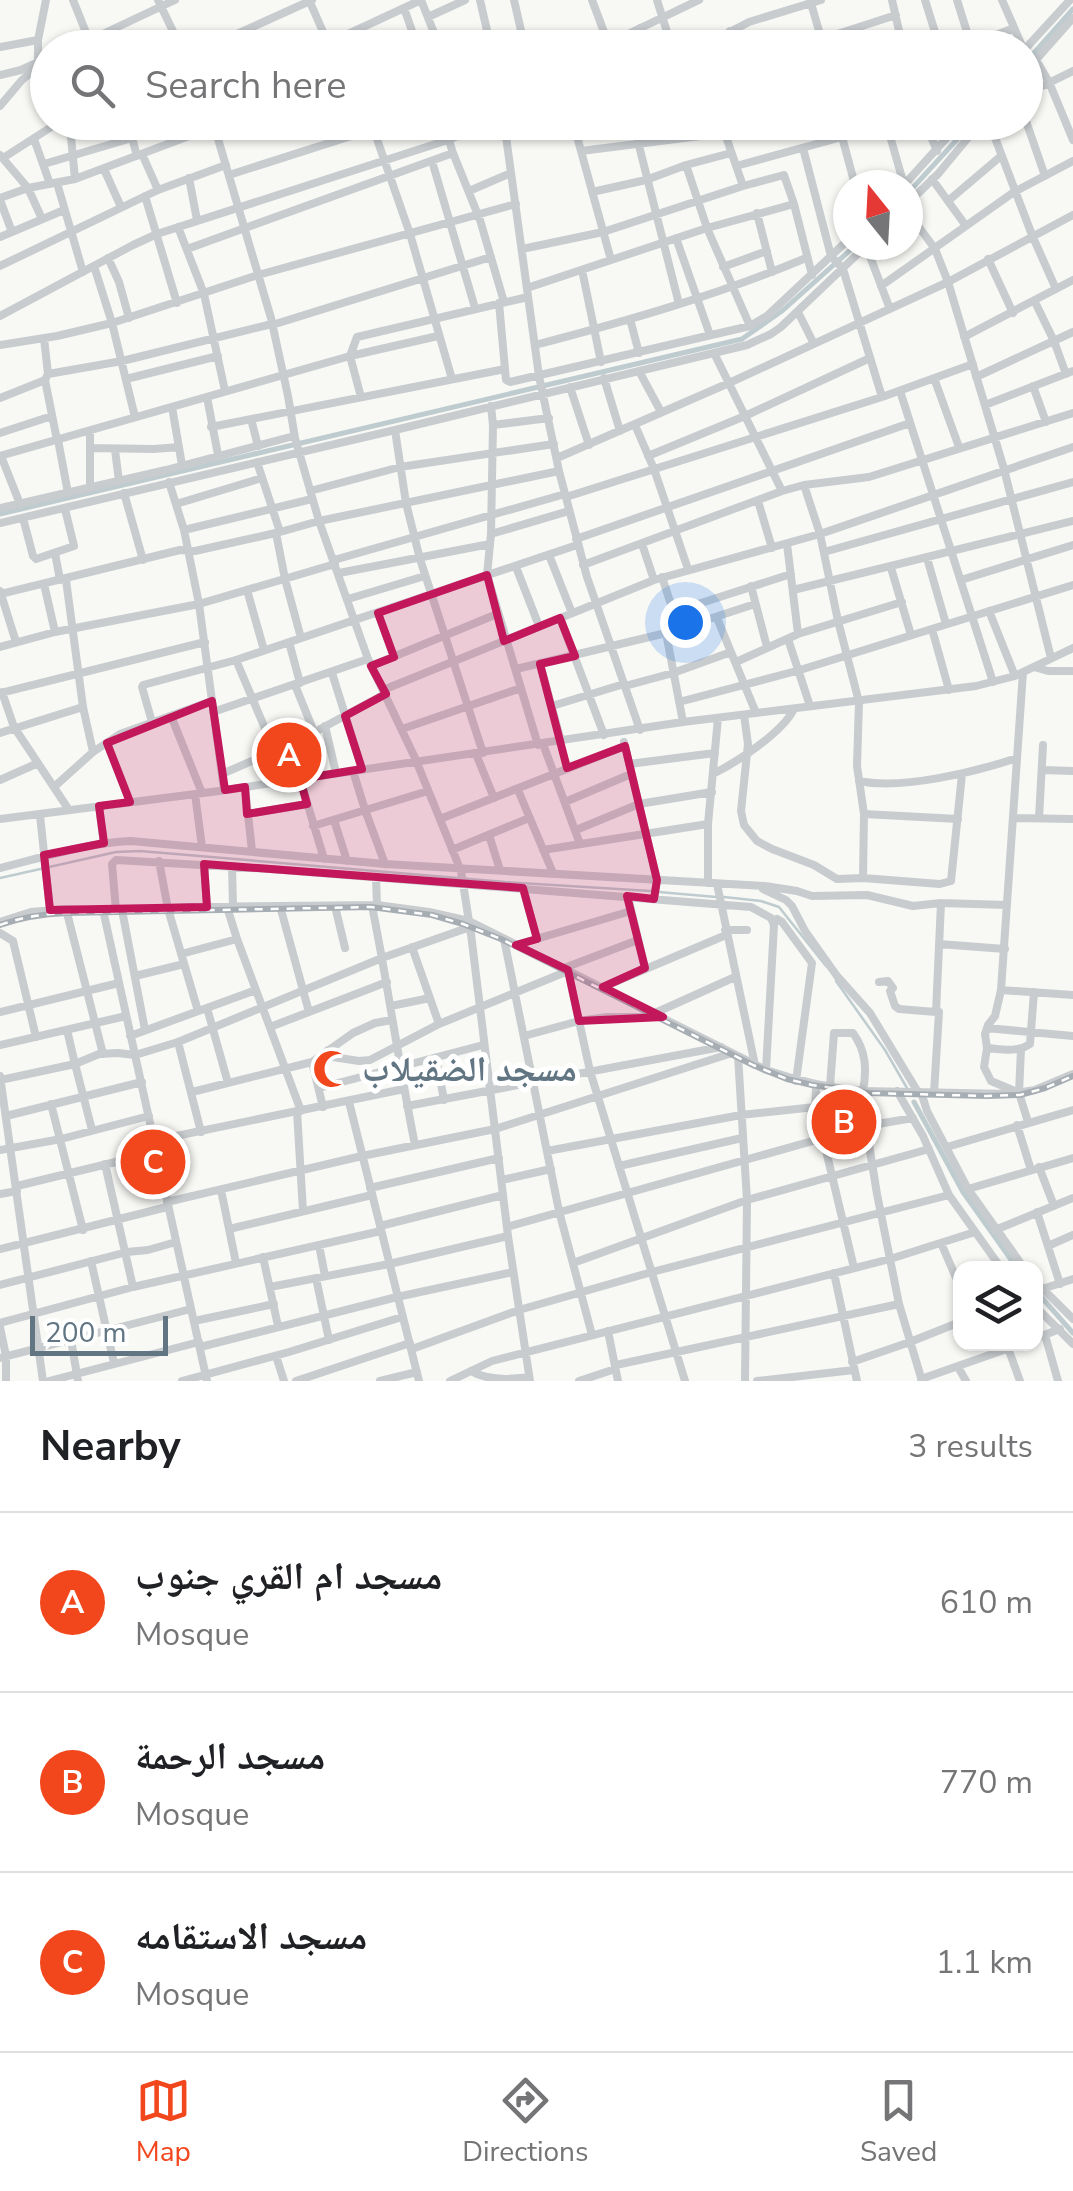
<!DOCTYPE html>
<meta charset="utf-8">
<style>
:root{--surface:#fff;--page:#f6f6f6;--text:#202124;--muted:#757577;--line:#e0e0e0;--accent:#f2471c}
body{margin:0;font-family:"Nunito Sans","Noto Naskh Arabic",sans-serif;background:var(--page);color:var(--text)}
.controls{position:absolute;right:30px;bottom:30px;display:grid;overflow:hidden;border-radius:20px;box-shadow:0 2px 8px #0004}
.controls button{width:90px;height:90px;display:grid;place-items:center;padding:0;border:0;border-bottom:2px solid var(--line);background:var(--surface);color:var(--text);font:50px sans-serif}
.compass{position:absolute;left:833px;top:170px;width:90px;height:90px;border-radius:50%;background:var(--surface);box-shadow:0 2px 8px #0004;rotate:342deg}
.scale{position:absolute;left:30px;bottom:25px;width:138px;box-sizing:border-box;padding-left:10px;border:5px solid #617583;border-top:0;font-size:28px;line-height:35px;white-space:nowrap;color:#617583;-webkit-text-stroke:8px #fff;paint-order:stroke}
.you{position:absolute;left:685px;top:622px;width:35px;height:35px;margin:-25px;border:8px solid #fff;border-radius:50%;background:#1a73e8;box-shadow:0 0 0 15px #1a73e833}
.badge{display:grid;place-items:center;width:65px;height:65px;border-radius:50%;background:var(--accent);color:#fff;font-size:32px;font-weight:700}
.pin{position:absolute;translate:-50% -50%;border:5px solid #fff;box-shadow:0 2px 10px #0006}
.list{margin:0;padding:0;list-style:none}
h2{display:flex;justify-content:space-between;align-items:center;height:130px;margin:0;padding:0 40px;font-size:42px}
h2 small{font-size:32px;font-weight:400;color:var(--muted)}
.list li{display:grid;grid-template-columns:65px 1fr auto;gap:30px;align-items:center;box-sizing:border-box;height:180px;padding:0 40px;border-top:2px solid var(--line)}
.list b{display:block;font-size:38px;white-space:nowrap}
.list p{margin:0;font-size:32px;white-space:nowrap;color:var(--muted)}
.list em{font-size:32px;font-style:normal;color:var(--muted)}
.icon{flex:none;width:55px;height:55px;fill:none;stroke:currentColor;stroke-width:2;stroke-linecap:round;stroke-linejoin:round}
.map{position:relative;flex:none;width:1073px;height:1381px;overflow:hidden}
.search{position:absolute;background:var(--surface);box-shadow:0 2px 8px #0004;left:30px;right:30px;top:30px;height:110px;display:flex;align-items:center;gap:25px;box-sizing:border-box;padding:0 35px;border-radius:55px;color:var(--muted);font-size:38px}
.sheet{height:670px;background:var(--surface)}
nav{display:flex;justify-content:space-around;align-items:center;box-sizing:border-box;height:140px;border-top:2px solid var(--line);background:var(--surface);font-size:28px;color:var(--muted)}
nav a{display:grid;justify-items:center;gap:5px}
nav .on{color:var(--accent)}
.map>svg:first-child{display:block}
</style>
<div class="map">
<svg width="1073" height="1381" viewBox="0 0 1073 1381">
<rect width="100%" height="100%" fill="#f8f8f5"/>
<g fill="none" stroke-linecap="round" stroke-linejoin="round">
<!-- stream -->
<path stroke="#becbcf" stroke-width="2.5" d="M 0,878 L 116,852 L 140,851 L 505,882 L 651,891
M 659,892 L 716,897
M 724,897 L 761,901 L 779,907 L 826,966
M 836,981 L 885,1050 L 907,1088"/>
<!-- canal -->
<path stroke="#becbcf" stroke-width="5" d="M 1026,62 L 1073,9
M 908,193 L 973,122
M 0,514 L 742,339 L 782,311 L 856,245
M 914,1102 L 963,1192 L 1017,1268
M 1036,1291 L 1073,1333"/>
<!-- minor -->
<path stroke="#c8cccf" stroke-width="8" d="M 73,0 L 89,40
M 158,0 L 181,48
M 309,0 L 328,43
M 421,0 L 440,48
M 480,0 L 491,48
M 514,0 L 525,48
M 592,0 L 610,48
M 657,0 L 672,48
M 810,0 L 824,48
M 892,0 L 903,48
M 925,0 L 940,48
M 957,0 L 972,48
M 1002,0 L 1023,48
M 404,8 L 418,48
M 428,17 L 465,0
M 640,28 L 648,48
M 730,31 L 735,48
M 242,33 L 248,48
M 103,34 L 112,48
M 822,39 L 896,15
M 0,47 L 38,40
M 73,48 L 175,0
M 206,48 L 312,0
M 318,48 L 421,0
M 454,48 L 489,36
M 599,48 L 699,0
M 699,48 L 749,22 L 821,0
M 962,48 L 1014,28
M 1026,48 L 1070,0
M 1036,60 L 1049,82 L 1073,140
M 38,65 L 38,40 L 46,0
M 35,68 L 48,91
M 1026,71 L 1073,18
M 0,75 L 21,70 L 34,64
M 1026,94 L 1073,71
M 0,106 L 22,80 L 48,59
M 1026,121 L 1045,176
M 65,122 L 71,137 L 75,179
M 213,122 L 271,318 L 288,396 L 295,438 L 319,521 L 368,659 L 415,758 L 461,871 L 471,934 L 508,1236 L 530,1381
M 371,122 L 410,234 L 452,379
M 443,122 L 453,153 L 480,220 L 504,302
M 504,122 L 539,376 L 559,471 L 587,577 L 640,730
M 573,122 L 611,260
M 633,122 L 679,304
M 721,122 L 743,186
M 838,122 L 855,185
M 886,122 L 904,185
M 925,122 L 937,151
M 989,122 L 1032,235 L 1056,289
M 34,139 L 50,184
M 803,148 L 831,256 L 843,269 L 882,397
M 581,151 L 724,133 L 769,122
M 142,154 L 158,190
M 0,155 L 28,188 L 42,219
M 137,156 L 129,127 L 139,122
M 3,158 L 59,122
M 432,161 L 475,308
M 44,164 L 132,138
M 686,165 L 707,228 L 750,326
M 736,166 L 842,137 L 885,122
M 104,169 L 121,207
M 229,175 L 395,122
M 189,178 L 197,220
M 932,179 L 966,226
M 57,183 L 83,272
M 904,185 L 961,122
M 469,191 L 511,173
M 592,192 L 646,180 L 686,165 L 731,153
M 145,196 L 177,303
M 0,198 L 28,188 L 75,179 L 226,122
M 0,200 L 12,232
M 948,201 L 1001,156
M 908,203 L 938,174 L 981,122
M 908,212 L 935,249 L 948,282 L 1004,469 L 1051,658
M 757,213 L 772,272
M 178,227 L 204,294 L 225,391
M 0,237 L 64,210
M 676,238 L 710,335
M 866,246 L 890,309
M 187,249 L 453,153
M 522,249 L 603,232 L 743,186 L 784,175 L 794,204 L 812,275
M 108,258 L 119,282 L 129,318
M 988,259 L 1013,313
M 0,266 L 158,190 L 226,165
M 94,266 L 112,323 L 135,417
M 723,267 L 767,251
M 582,270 L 601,362
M 881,286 L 1014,192 L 1073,161
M 527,288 L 707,228 L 794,204
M 1035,302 L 1054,341 L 1066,374
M 499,303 L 506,380 L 510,382 L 750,326 L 767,316 L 848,240
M 798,312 L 814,344
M 0,316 L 133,245 L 157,234 L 448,140 L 489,122
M 630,319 L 639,353
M 272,325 L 491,257
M 964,337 L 1073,280
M 44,338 L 48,374 L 45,380 L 57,440
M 0,345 L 57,336 L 112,323 L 258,275 L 516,204
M 535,345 C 627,321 718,295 806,258
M 714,353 L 782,491
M 639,371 L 661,412
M 48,374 L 122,361 L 272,324
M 976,377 L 1073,332
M 604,378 L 620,431
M 934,378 L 959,447
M 126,379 L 218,356
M 1033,386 L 1046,422
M 570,387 L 589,445
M 900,391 L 993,682
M 207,397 L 218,455
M 361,397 L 350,356 L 357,337 L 528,297
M 0,398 L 45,380
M 985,405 L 1073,371
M 491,406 L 493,425 L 491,534 L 487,575 L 538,745
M 172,407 L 182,465
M 251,419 L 258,446
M 493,425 L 549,418
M 635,425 L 654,469 L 688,569
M 211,427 L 505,369
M 395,430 L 406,503 L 420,559 L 483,753
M 0,433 L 52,416
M 58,440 L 68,493
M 90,448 L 154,449 L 179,447
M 115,450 L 119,481
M 0,456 L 350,356 L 438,336
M 1,456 L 20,504
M 648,456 L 745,416 L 870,358
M 557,458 L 729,383 L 948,282 L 1073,215
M 257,462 L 280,532
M 169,482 L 184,530 L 199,604 L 224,790
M 804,485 L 820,534 L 838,621 L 859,702 L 857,766 L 864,814 L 863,878
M 90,488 L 90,431
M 310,491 L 400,467 L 554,444
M 124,493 L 143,560
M 566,497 L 882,397 L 973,364
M 758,501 L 772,548
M 176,504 L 262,478
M 0,508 L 166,470 L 294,436
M 23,518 L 33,556 L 36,559 L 74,546 L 65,509
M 0,523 L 395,430 L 747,345 L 771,334 L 781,327 L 867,245
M 184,530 L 312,499
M 276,533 L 285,579 L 301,638
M 491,534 L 569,511
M 576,539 L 910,423
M 642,544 L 654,580
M 787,544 L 798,634
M 824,552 L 1073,482
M 55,553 L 60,580
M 549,555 L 572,613
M 927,558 L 946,624
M 334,560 L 565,494
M 583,565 L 782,491 L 804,485 L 869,477 L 1073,413
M 516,567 L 539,626
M 891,568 L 911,635
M 339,573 L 490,544
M 662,577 L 679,629
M 66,580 L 83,707 L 93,752
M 961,580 L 1073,545
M 44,584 L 55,632
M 751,586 L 767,647
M 247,590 L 264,650
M 793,590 L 1073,521
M 0,591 L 16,642
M 0,594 L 180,550 L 195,551 L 280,532 L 319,521 L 559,471
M 348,599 L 425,576
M 989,611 L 1015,676
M 673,612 L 791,574
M 378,613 L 394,657
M 560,618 L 604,735
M 717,618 L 756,713
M 932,629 L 949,690
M 666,633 L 683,722
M 788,639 L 810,706
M 289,642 L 300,683
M 0,647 L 55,632 L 199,604 L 335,564
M 236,660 L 275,752
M 736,662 L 798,634 L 902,602
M 540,664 L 561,741
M 371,666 L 497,614
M 1034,667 L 1048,671 L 1073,671
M 516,669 L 666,633 L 755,604
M 1023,672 L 1001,990 L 1073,995
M 332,673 L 362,769
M 295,685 L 314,732
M 625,686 L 673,673 L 731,652
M 383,690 L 654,580 L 820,534 L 1073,447
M 2,692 L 14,727 L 69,810
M 0,693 L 205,642
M 679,702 L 800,670 L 1073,585
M 552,706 L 624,684
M 213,712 L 368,659
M 744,715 L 748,744 L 741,811 L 744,825 L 757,841 L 772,849 L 814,865 L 837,879 L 863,878 L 940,884 L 951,881 L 962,774
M 171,716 L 202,793
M 152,722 L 142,687 L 143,685 L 236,660 L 577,545
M 325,726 L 336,773
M 402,729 L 521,688
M 0,733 L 83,707
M 300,740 L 307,777
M 624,742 L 657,880 L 654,899
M 107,743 L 130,802
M 543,744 L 580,844
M 476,754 L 494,798
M 629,764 L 715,753
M 1042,770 L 1073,771
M 353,771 L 365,810 L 385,864
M 222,774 L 300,740 L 385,694
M 713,774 C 737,762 782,733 794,709
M 300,779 L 324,859
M 0,780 L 38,763
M 859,781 C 902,790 975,772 1017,758
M 54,787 L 93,752 L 120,734 L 212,701
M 245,787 L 252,851
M 518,790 L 553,873
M 195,794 L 202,847
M 565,802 L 631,774
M 99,806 L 104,844
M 247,814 L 307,804
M 864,814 L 958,819
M 40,815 L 50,910
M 1014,818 L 1073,819
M 1039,818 L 1043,745
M 0,819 L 219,791 L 683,722 L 976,686 L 1015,676 L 1073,648
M 440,819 L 625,746
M 334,820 L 347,861
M 313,826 L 428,791
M 576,830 L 639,804 L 712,792
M 489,835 L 500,870
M 452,850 L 529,818
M 543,850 L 708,824
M 159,861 L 168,909 L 198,1011
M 204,864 L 207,907
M 232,866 L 233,907
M 0,868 C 44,857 86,843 131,841 L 385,864 L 765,886 L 797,891 L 812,896 L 867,895 L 913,906 L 941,903 L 1007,905
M 376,878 L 377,905
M 708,883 L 708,824 L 718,718
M 717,884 L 755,1065
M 523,888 L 537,939
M 763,889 L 786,900 L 792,906 L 805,931 L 837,976 L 870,1013 L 918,1092
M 628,897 L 645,968
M 280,906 L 309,1012
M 335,906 L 345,948
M 372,906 C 388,985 399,1066 415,1145
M 227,907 L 237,939 L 301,1111
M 66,909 L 103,1054
M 103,910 L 207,1381
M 122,910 L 145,1030
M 116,911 L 112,864 L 116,860 L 270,869 L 751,907 L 771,918 L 774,925 L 766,1070
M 777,919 L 782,922 L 812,963 L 796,1081
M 0,922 L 31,912 L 66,909 L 111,911 L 190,907 L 377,905 L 429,912 L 469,921 L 766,1070 C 798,1081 829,1088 863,1091 L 1011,1094 L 1035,1090 L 1073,1074
M 725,930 L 747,930
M 0,933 L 13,941 L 36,1037
M 504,939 L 559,1211 L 592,1335
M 939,944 L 1005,949
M 516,945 L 631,911
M 412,947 L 439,1024
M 181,954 L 237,939
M 564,968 L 638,940
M 135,976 L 184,964
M 879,982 L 888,981 L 893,988 L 890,991 L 895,1006 L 899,1009 L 936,1012
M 603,987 L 726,935
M 1001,990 L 995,1016 L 988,1025 L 985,1034 L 987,1048 L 984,1067 L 991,1081 L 1017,1092
M 391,1006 L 430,998
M 207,1008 L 228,1083
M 0,1012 L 119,983
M 655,1013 L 735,977
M 270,1027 L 387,982
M 987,1028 L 1073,1036
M 130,1036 L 256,990
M 524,1036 L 579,1021 L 607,1017 L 659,1017
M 178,1042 L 201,1132
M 0,1045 L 126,1016
M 987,1048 C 1001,1049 1017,1053 1030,1044 L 1034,992
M 1021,1049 L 1019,1093 L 1028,1122
M 328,1050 L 333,1057 L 359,1061 L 370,1060 L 439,1024 L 568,971 L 590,1071 L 685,1381
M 738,1056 L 747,1200 L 745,1381
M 436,1058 L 444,1100
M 312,1062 L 323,1107
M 0,1076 L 43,1381
M 0,1080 L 75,1064 L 67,1030
M 830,1086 L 834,1033 L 853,1033 C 866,1051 867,1069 863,1091
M 319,1088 L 483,1045
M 867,1091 L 866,1126 L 877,1194 L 899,1304 L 922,1381
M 897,1091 L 923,1136 L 949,1195 L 1001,1268
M 192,1092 L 312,1062 L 353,1033 L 375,1023 L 392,1020
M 921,1092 L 927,1111 L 968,1189 L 1024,1268
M 934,1093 L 939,1012 L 936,1012 L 941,903
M 349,1102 L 419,1381
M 51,1104 L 83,1230
M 407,1106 L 721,1047
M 297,1111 L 303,1211
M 6,1116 L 142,1082
M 1017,1125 L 1031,1170
M 92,1130 L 75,1064 L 99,1054 L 118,1053 L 135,1055 L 178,1042 L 382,958 L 470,927
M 823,1138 L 854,1268
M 152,1141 L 404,1089
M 814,1141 L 816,1085
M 947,1147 L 1073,1110
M 0,1150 L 61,1139 L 149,1116
M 547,1151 L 741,1115 L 815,1107
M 105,1164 L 133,1287
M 619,1166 L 742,1138
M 1039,1167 L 1054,1206
M 502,1180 L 551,1169
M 17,1186 L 136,1157 L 154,1148
M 370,1188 L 499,1158
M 968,1189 L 1073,1158
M 221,1190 L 236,1263
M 0,1194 L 17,1191
M 167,1202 L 362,1156 L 495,1129 L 732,1053
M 1037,1212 L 1060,1284
M 380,1226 L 503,1195
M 507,1227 L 866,1126 L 913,1118
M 229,1229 L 372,1195
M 995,1230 L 1073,1198
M 941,1243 L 960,1287
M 319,1245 L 325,1276
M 1048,1246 L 1073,1235
M 0,1249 L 167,1207
M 263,1257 L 278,1326
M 91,1261 L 114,1363
M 573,1263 L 747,1200 L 929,1149
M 834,1273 L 857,1381
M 316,1278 L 329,1340
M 1036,1282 L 1073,1319
M 0,1285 L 127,1252 L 148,1250 L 176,1242
M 270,1287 L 389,1264 L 508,1236
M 1042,1289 L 1073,1279
M 1036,1307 L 1073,1344
M 194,1321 L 274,1304
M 0,1323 L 133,1287 L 381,1231
M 0,1327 L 6,1356 L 6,1381
M 608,1331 L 618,1381
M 1045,1335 L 1058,1381
M 1036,1338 L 1060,1329
M 71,1340 L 78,1381
M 200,1347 L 397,1297 L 513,1272
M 1008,1348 L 1020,1381
M 412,1349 L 519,1310 L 652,1272 L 949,1195
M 276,1356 L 284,1381
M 0,1358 L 191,1309
M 852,1362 L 910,1342 L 960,1322
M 616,1365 L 899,1304
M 958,1367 L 966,1381
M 471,1371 C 488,1381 509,1380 529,1377
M 921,1379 L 1021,1344
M 49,1381 L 199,1342
M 182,1381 L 289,1352 L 402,1317
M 296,1381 L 410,1343
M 380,1381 L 417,1372
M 450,1381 L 492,1361 L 890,1259 L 975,1232
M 579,1381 L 615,1369
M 757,1381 L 854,1370"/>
<!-- rail casing -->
<g stroke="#a6adb3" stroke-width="6">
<path id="rail" d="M 0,925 C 22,917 43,914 67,913 L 371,907 L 432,915 L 463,924 L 501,939 L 753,1065 L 787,1079 L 812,1085 L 867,1093 L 987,1096 L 1020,1095 L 1045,1088 L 1073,1076"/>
</g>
<!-- rail -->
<use href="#rail" stroke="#fff" stroke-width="2.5" stroke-dasharray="8" stroke-linecap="butt"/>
</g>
<!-- marked area -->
<path fill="#c2185b" fill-opacity="0.2" stroke="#c2185b" stroke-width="8" stroke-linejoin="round" d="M 487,575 L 504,641 L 560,618 L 575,656 L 540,664 L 567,768 L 625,746 L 657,880 L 654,899 L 627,896 L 645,968 L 603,987 L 663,1017 L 579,1021 L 568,970 L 516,945 L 537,939 L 523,888 L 204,864 L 207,907 L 50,910 L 44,855 L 104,843 L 99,806 L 130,802 L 107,743 L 212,701 L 225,790 L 245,787 L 247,814 L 307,804 L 300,779 L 362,769 L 345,716 L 386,694 L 371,666 L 394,657 L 378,613 Z"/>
<!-- icons -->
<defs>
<g id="mosque-bare" transform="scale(3)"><path d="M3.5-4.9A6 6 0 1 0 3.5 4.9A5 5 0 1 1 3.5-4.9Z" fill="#f2471c" stroke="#fff" stroke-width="2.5" paint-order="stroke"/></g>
</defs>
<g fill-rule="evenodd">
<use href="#mosque-bare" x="332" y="1069"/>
</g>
<g text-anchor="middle" stroke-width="10" stroke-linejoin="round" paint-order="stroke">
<!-- poi labels -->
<g font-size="35" font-weight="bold" fill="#617583" stroke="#fff" text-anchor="start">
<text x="362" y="1081">مسجد الضقيلاب</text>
</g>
</g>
</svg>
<div class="controls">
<button><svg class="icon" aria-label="layers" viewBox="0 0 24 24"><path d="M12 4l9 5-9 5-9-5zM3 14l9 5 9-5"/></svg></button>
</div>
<svg class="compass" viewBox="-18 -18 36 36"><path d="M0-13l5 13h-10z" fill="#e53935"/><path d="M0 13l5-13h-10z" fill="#757577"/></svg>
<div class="scale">200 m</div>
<div class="you"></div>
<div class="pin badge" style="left:289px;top:755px">A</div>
<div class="pin badge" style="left:844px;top:1122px">B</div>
<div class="pin badge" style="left:153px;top:1162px">C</div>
<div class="search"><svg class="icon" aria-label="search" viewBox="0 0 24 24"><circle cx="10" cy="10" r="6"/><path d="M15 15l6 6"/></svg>Search here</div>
</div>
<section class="sheet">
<h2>Nearby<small>3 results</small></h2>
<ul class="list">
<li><span class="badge">A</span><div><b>مسجد ام القري جنوب</b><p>Mosque</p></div><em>610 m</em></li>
<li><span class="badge">B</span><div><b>مسجد الرحمة</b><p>Mosque</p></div><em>770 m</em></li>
<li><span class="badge">C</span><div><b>مسجد الاستقامه</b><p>Mosque</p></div><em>1.1 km</em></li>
</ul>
</section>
<nav>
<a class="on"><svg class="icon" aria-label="map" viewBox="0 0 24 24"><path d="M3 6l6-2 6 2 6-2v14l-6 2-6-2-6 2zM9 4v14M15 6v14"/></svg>Map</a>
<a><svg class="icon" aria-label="directions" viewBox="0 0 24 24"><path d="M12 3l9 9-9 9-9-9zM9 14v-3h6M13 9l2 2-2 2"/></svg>Directions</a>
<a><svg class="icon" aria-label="saved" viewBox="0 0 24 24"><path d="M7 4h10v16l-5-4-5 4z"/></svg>Saved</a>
</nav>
